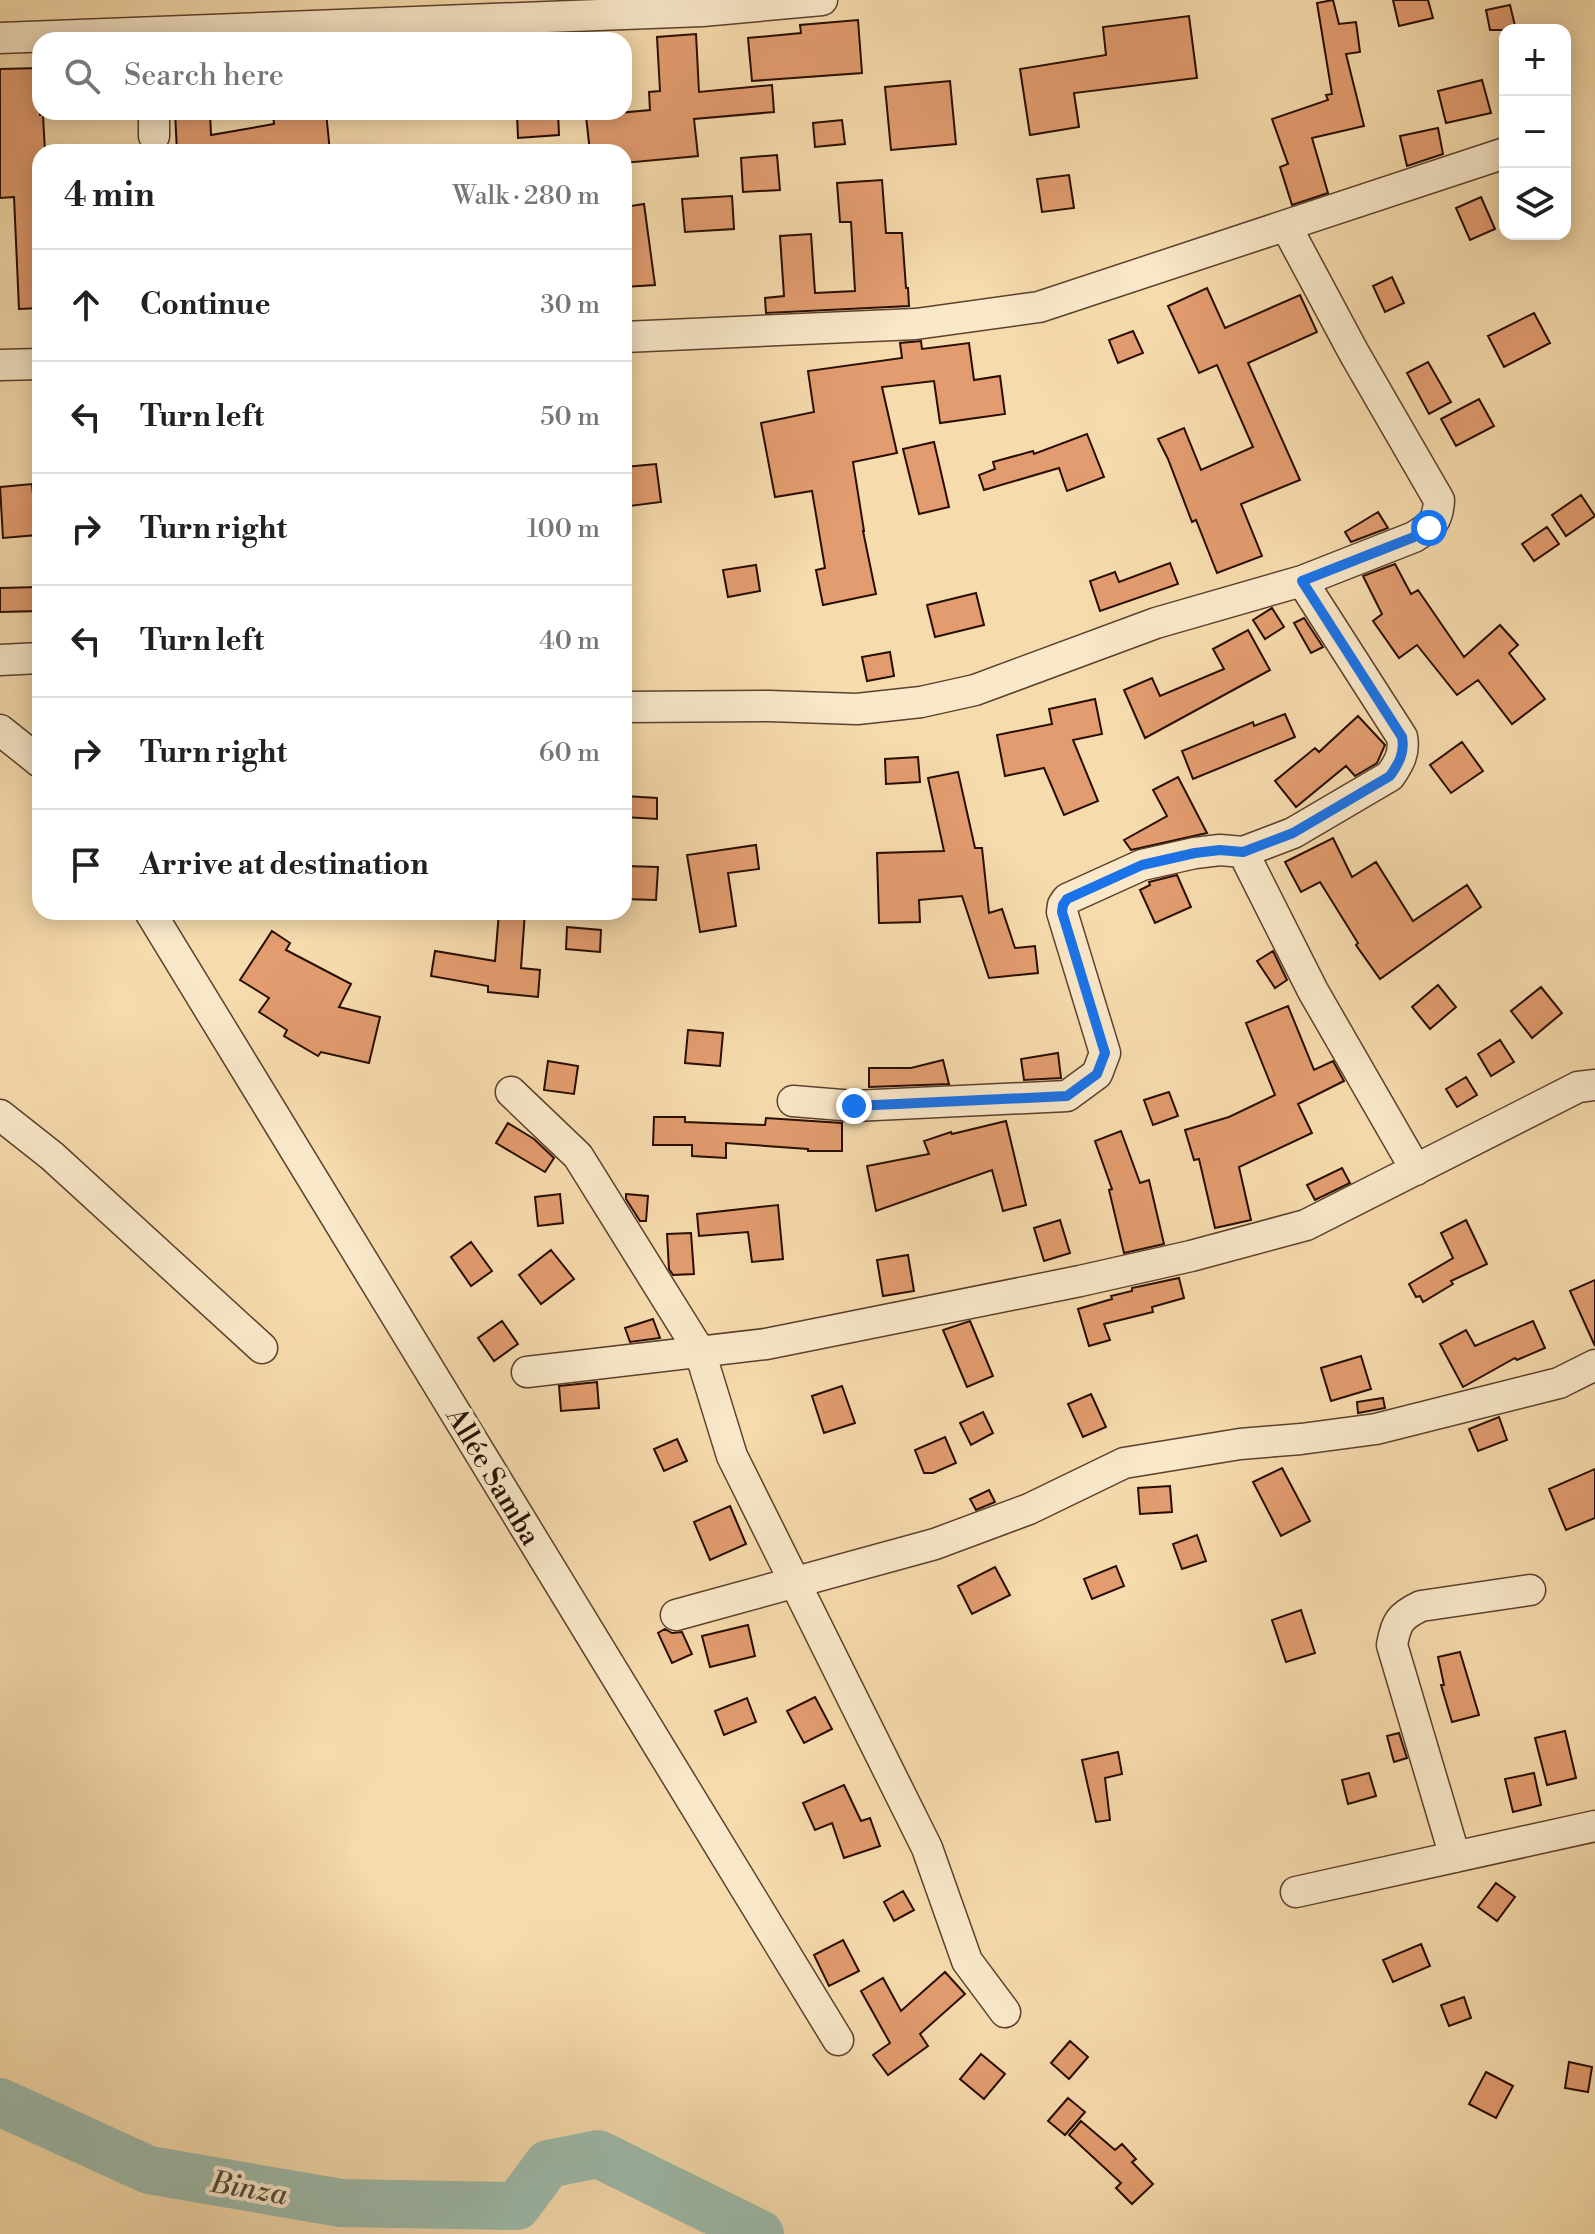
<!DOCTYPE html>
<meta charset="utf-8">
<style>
:root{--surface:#fff;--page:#f6f6f6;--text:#202124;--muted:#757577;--line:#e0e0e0}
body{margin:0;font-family:"Libre Bodoni",serif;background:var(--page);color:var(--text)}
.controls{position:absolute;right:24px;top:24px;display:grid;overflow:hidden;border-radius:16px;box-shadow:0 4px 20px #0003}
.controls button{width:72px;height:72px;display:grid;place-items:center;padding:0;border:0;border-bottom:2px solid var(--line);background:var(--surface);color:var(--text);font:40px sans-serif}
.stop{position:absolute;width:24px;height:24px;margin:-18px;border:6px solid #1a73e8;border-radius:50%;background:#fff}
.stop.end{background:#1a73e8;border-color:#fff;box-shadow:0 2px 8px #0008}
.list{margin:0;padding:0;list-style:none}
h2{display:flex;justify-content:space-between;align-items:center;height:104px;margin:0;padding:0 32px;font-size:34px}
h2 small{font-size:26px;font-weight:400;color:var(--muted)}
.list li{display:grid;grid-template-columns:52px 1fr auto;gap:24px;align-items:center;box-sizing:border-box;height:112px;padding:0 32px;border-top:2px solid var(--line)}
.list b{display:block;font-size:30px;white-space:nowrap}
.list em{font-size:26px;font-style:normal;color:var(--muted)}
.icon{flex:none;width:44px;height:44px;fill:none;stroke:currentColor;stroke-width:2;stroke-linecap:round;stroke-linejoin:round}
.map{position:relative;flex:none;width:1595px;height:2234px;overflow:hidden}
.search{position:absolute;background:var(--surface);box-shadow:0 4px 20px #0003;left:32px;top:32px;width:600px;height:88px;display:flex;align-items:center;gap:20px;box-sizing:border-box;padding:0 28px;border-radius:24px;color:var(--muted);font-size:30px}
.panel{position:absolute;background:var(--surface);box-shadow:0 4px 20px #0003;left:32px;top:144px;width:600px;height:776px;border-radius:24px}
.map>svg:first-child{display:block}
</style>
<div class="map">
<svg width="1595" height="2234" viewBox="0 0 1595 2234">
<rect width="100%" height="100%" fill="#f6dbac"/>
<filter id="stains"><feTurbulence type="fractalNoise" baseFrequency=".0025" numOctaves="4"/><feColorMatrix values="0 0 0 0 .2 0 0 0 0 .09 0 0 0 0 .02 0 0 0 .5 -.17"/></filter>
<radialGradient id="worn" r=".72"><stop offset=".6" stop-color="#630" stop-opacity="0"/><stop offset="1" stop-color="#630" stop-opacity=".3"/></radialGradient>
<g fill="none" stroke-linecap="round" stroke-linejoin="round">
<!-- river -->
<path stroke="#9dbbab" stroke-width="48" d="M 0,2102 L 149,2170 L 341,2203 L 517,2206 L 548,2164 L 598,2154 L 760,2234"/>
</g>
<!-- building -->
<path fill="#e29c6f" stroke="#280d01" stroke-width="2" d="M 1333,0 L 1339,24 L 1356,22 L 1360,52 L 1346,54 L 1364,126 L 1312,138 L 1328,193 L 1292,205 L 1280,167 L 1288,164 L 1272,119 L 1328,100 L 1326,95 L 1332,94 L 1317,3 Z
M 1393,0 L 1428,0 L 1433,18 L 1399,26 Z
M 1510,5 L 1516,30 L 1490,30 L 1486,10 Z
M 1189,16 L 1197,78 L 1074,93 L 1079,127 L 1030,135 L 1020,69 L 1106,55 L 1103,27 Z
M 858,20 L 862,73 L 752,81 L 748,38 L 801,33 L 800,25 Z
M 696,34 L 699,92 L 772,85 L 774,112 L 694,119 L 698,156 L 624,163 L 624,152 L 590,152 L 586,116 L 650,110 L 649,92 L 660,91 L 657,37 Z
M 40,68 L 40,115 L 43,115 L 45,152 L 40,152 L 40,308 L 19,309 L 14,197 L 0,198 L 0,69 Z
M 1482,80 L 1491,113 L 1446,123 L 1438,91 Z
M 950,81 L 956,144 L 891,150 L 885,87 Z
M 175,112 L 210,112 L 211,135 L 274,124 L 273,112 L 326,112 L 330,152 L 177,152 Z
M 558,112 L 559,135 L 518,138 L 517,114 Z
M 842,120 L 845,144 L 815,147 L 813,123 Z
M 1438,128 L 1443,154 L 1407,166 L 1400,136 Z
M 777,155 L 780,190 L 743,192 L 741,158 Z
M 1069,175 L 1074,208 L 1042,212 L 1037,179 Z
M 882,180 L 886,233 L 902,233 L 906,288 L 908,288 L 909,306 L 766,313 L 765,298 L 784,296 L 780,236 L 811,234 L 815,293 L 855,291 L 851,222 L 840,222 L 837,183 Z
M 732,196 L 734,229 L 685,232 L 682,199 Z
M 1481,197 L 1495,229 L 1470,240 L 1456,208 Z
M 644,204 L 655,285 L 624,287 L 624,207 Z
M 1392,277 L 1404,303 L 1385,312 L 1373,286 Z
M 1207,288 L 1225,328 L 1300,295 L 1317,332 L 1248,363 L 1300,480 L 1241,504 L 1262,556 L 1217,573 L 1196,520 L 1192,522 L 1168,459 L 1158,439 L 1184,428 L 1201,470 L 1253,447 L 1217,365 L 1199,373 L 1168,306 Z
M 1534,313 L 1550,343 L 1504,367 L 1488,336 Z
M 1133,331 L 1143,353 L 1118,363 L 1109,340 Z
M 921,341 L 922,349 L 969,343 L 974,380 L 1000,376 L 1005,414 L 940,423 L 934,381 L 882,387 L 897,453 L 853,462 L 864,531 L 863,531 L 876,594 L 823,605 L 816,570 L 825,568 L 812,491 L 775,497 L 761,423 L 814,412 L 808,371 L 902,358 L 900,343 Z
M 1428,362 L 1451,402 L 1429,414 L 1407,373 Z
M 1479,399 L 1494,426 L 1456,446 L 1441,419 Z
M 1087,434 L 1104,477 L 1067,491 L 1059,468 L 984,490 L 979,475 L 995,469 L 993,462 L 1033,451 L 1034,454 Z
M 934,442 L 949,507 L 919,514 L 903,449 Z
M 656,464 L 661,502 L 630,506 L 625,467 Z
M 32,484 L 37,535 L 3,538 L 0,487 Z
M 1581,495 L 1595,516 L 1566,536 L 1552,515 Z
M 1378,512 L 1388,528 L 1351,542 L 1345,532 Z
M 1547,527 L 1559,544 L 1534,561 L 1522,544 Z
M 1170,563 L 1178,584 L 1100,611 L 1090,581 L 1115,572 L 1119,582 Z
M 1395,564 L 1411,594 L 1418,590 L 1464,657 L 1500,625 L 1518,645 L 1509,653 L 1545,699 L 1512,724 L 1478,680 L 1457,695 L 1417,645 L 1399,658 L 1373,621 L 1382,614 L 1363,576 Z
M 756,565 L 760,591 L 728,597 L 723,570 Z
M 39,587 L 40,611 L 0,612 L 0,588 Z
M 976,593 L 984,625 L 935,637 L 927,605 Z
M 1272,608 L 1284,627 L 1265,639 L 1253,620 Z
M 1304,618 L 1323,647 L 1311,653 L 1294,623 Z
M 1248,630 L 1270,670 L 1145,738 L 1124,690 L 1152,678 L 1160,696 L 1224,669 L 1213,649 Z
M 890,652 L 894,676 L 867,681 L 862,657 Z
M 1095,699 L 1102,734 L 1073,740 L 1098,801 L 1064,815 L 1044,768 L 1005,776 L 997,735 L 1052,724 L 1049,709 Z
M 1285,714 L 1295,737 L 1193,779 L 1182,751 L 1253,722 L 1254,726 Z
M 1358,716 L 1385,745 L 1377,763 L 1355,776 L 1346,766 L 1296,807 L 1275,781 L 1315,748 L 1319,752 Z
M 1462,742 L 1483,771 L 1451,793 L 1430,765 Z
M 918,757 L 920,782 L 886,784 L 885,759 Z
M 958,772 L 975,848 L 982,848 L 989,913 L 1002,909 L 1015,948 L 1035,946 L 1038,973 L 989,978 L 962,896 L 919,900 L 920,922 L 879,923 L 877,853 L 944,851 L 928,778 Z
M 1178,777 L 1207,833 L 1131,850 L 1124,840 L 1167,816 L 1153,790 Z
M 624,796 L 657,798 L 657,819 L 624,817 Z
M 1333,838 L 1352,877 L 1376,862 L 1413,921 L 1467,885 L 1481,907 L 1380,979 L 1356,945 L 1358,943 L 1320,882 L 1301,892 L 1285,862 Z
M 756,845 L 759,869 L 728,873 L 736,926 L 700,932 L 687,855 Z
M 625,866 L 658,867 L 656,900 L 624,899 Z
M 1177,875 L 1191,907 L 1155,923 L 1140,890 L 1150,885 L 1149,882 Z
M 499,912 L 525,912 L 521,968 L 540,970 L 538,997 L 488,992 L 488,986 L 431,976 L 435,951 L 495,961 Z
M 567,927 L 601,930 L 600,952 L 566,949 Z
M 272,931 L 290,943 L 286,950 L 351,984 L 339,1007 L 380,1017 L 369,1063 L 321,1052 L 318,1056 L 284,1036 L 287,1030 L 259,1012 L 269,998 L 240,980 Z
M 1273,951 L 1287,980 L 1275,988 L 1257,961 Z
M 1438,985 L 1456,1007 L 1430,1029 L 1412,1007 Z
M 1541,987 L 1562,1013 L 1532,1038 L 1511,1011 Z
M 1288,1006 L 1314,1070 L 1333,1061 L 1344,1081 L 1298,1104 L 1312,1133 L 1239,1167 L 1251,1220 L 1215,1228 L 1199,1159 L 1194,1160 L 1185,1130 L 1229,1117 L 1275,1095 L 1246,1023 Z
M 688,1030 L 723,1033 L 720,1066 L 685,1063 Z
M 1500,1040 L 1514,1062 L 1491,1076 L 1478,1054 Z
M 1058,1053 L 1061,1078 L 1024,1080 L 1021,1059 Z
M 943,1060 L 949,1084 L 869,1087 L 869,1068 L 911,1068 Z
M 548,1061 L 578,1066 L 574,1094 L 544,1090 Z
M 1466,1077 L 1477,1095 L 1457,1107 L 1446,1089 Z
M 1169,1092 L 1178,1116 L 1153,1125 L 1144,1100 Z
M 654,1117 L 685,1117 L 685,1122 L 765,1125 L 766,1118 L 842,1123 L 842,1151 L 808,1151 L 808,1149 L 726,1143 L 726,1158 L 692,1156 L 692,1145 L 653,1145 Z
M 1006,1121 L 1026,1205 L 1003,1211 L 992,1170 L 876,1211 L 867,1166 L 929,1154 L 924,1141 L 951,1132 L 952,1134 Z
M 508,1123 L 534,1139 L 554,1158 L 545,1172 L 496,1143 Z
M 1121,1131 L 1140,1183 L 1149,1180 L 1164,1244 L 1124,1253 L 1109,1190 L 1112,1189 L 1095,1141 Z
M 1342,1168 L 1350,1183 L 1315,1200 L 1307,1185 Z
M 560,1194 L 563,1223 L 538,1226 L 535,1197 Z
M 626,1194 L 648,1196 L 646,1221 L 640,1221 L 626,1199 Z
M 778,1205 L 783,1259 L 752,1262 L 748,1232 L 699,1236 L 697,1214 Z
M 1060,1220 L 1070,1253 L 1044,1261 L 1034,1228 Z
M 1466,1220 L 1487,1264 L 1451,1281 L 1453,1284 L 1423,1302 L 1420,1296 L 1416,1297 L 1409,1284 L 1453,1258 L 1441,1233 Z
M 691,1233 L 694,1274 L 673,1275 L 669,1269 L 667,1234 Z
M 471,1242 L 492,1271 L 471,1286 L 451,1257 Z
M 551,1250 L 574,1279 L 541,1304 L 519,1275 Z
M 908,1255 L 914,1291 L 883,1296 L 877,1260 Z
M 1179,1278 L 1184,1298 L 1152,1307 L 1153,1312 L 1104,1324 L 1110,1340 L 1089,1346 L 1078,1309 L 1112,1299 L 1111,1296 L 1132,1291 L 1132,1288 Z
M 1595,1280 L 1595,1346 L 1570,1291 Z
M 653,1319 L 660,1338 L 630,1342 L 625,1328 Z
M 502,1321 L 518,1344 L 494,1361 L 478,1338 Z
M 970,1321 L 993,1376 L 967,1387 L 943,1330 Z
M 1533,1321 L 1545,1348 L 1517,1360 L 1515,1358 L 1463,1387 L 1440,1344 L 1466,1330 L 1475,1346 Z
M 1361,1356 L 1371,1389 L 1331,1401 L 1321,1368 Z
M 597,1382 L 599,1408 L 561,1411 L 559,1386 Z
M 842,1386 L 855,1423 L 824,1433 L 812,1396 Z
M 1091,1394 L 1106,1427 L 1083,1437 L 1068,1404 Z
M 1383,1398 L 1385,1408 L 1358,1413 L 1357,1402 Z
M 983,1412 L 993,1433 L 971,1445 L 960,1423 Z
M 1499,1417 L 1507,1440 L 1478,1451 L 1469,1429 Z
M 945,1437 L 956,1463 L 933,1473 L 924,1473 L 915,1450 Z
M 677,1439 L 687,1461 L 664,1471 L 654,1449 Z
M 1282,1468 L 1310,1521 L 1281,1536 L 1253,1482 Z
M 1595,1469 L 1595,1518 L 1566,1530 L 1549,1489 Z
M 1170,1486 L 1172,1512 L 1140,1514 L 1138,1488 Z
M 989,1490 L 995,1502 L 976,1510 L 970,1499 Z
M 730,1506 L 746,1544 L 710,1560 L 694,1522 Z
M 1197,1535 L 1206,1561 L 1182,1569 L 1173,1544 Z
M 1116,1566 L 1124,1586 L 1092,1599 L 1084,1579 Z
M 995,1567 L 1010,1595 L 972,1614 L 958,1586 Z
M 1301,1610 L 1315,1653 L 1286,1662 L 1272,1620 Z
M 748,1625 L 755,1656 L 710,1667 L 702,1636 Z
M 665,1629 L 672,1633 L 682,1632 L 692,1654 L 672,1663 L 658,1633 Z
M 1460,1652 L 1479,1715 L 1452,1722 L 1441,1685 L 1444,1685 L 1438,1657 Z
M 815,1697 L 832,1729 L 804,1743 L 787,1711 Z
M 747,1698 L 756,1722 L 724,1735 L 715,1711 Z
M 1565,1731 L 1576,1778 L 1547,1785 L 1535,1738 Z
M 1399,1733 L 1407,1758 L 1394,1762 L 1387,1736 Z
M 1118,1752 L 1122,1774 L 1105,1778 L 1110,1820 L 1096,1822 L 1082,1760 Z
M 1369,1773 L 1376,1796 L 1348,1804 L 1342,1780 Z
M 1534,1773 L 1541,1805 L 1513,1812 L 1505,1779 Z
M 844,1785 L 861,1821 L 870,1818 L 880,1846 L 844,1858 L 832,1823 L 815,1830 L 803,1803 Z
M 1496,1883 L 1515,1897 L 1497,1921 L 1478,1907 Z
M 903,1891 L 914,1910 L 894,1921 L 884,1902 Z
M 843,1940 L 859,1971 L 829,1986 L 814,1955 Z
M 1421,1944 L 1430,1966 L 1393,1982 L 1383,1960 Z
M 945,1972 L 965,1994 L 920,2034 L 928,2046 L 888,2075 L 873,2055 L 890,2043 L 861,1991 L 883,1978 L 901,2011 Z
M 1464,1997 L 1471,2018 L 1449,2026 L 1441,2005 Z
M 1070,2041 L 1088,2057 L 1069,2079 L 1051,2063 Z
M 981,2054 L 1005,2074 L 984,2099 L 960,2079 Z
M 1569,2062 L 1592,2067 L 1588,2092 L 1565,2088 Z
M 1486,2072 L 1513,2086 L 1496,2118 L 1469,2104 Z
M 1068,2098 L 1085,2112 L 1065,2135 L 1048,2121 Z
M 1081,2121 L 1115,2150 L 1122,2144 L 1136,2159 L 1132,2162 L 1153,2184 L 1132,2204 L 1116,2188 L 1121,2183 L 1069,2135 Z"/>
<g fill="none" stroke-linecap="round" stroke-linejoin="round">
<!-- minor casing -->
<g stroke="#5c402c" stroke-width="33">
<path id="minor" d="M 0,38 L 702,11 L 822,0
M 154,136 L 154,112
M 624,337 L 916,324 L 1039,307 L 1505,153
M 0,365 L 40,364
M 0,660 L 40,658
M 624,707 L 769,706 L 857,709 L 921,702 L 975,690 L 1156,623 L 1302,581 L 1414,537 C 1432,526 1438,521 1439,500 L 1354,353 L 1286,226
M 0,730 L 40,762
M 1243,852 L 1313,991 L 1416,1170
M 150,912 L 838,2040
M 511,1092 L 578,1156 L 700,1352 L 732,1456 L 927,1848 L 967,1961 L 1005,2012
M 793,1101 L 854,1106 L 1067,1096 L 1097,1074 L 1105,1053 L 1062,912 L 1063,905 L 1067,899 L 1142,865 L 1195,853 L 1220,850 L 1243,852 L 1293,833 L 1390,776 C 1399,763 1405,753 1402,737 L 1302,581
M 0,1115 L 52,1156 L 262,1348
M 527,1372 L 766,1344 L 1080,1281 L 1191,1256 L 1306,1225 L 1578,1087 L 1595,1085
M 676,1615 L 935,1544 L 1029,1509 L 1124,1463 L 1240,1444 L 1301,1439 L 1376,1429 L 1559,1383 L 1595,1365
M 1455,1857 L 1392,1645 C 1396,1622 1400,1616 1421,1606 L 1530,1590
M 1296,1892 L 1595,1826"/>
</g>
<!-- minor -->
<use href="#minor" stroke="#f9e8c9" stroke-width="30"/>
</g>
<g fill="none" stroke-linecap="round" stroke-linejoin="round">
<!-- route -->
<path stroke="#1a73e8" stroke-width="10" d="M 854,1106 L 1067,1096 L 1097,1074 L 1105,1053 L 1062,912 L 1063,905 L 1067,899 L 1142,865 L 1195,853 L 1220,850 L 1243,852 L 1293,833 L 1390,776 C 1399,763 1405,753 1402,737 L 1302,581 L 1414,537 L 1429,528"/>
</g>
<g text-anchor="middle" stroke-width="8" stroke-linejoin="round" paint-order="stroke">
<!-- street labels -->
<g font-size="28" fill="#280d01" stroke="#f9e8c9">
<text transform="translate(494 1476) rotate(59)" y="10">Allée Samba</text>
</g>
<!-- water labels -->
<g font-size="30" font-style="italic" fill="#514a3c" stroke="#f9e8c9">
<text transform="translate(249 2188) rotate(10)" y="10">Binza</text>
</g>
</g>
<rect width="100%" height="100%" filter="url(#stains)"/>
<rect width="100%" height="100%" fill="url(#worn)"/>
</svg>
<div class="controls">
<button>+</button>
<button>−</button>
<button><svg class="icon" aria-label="layers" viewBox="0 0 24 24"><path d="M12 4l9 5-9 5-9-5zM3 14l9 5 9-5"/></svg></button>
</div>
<div class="stop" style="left:1429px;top:528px"></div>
<div class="stop end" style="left:854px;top:1106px"></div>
<div class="search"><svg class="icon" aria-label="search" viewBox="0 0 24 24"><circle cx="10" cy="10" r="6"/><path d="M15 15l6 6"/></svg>Search here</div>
<section class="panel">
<h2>4 min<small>Walk · 280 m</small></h2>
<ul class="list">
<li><svg class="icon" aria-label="ahead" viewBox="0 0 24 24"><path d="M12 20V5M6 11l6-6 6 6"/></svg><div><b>Continue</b></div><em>30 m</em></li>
<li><svg class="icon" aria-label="left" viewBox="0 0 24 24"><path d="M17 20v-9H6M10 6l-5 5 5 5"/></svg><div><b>Turn left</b></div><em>50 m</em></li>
<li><svg class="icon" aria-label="right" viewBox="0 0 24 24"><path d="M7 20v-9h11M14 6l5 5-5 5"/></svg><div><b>Turn right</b></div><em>100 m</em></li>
<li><svg class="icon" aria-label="left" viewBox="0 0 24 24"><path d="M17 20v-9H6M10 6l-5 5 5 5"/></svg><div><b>Turn left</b></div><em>40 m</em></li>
<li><svg class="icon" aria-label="right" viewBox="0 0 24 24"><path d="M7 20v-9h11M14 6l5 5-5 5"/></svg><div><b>Turn right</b></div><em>60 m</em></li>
<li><svg class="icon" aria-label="arrive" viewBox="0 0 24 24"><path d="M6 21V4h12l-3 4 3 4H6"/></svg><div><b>Arrive at destination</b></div></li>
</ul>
</section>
</div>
